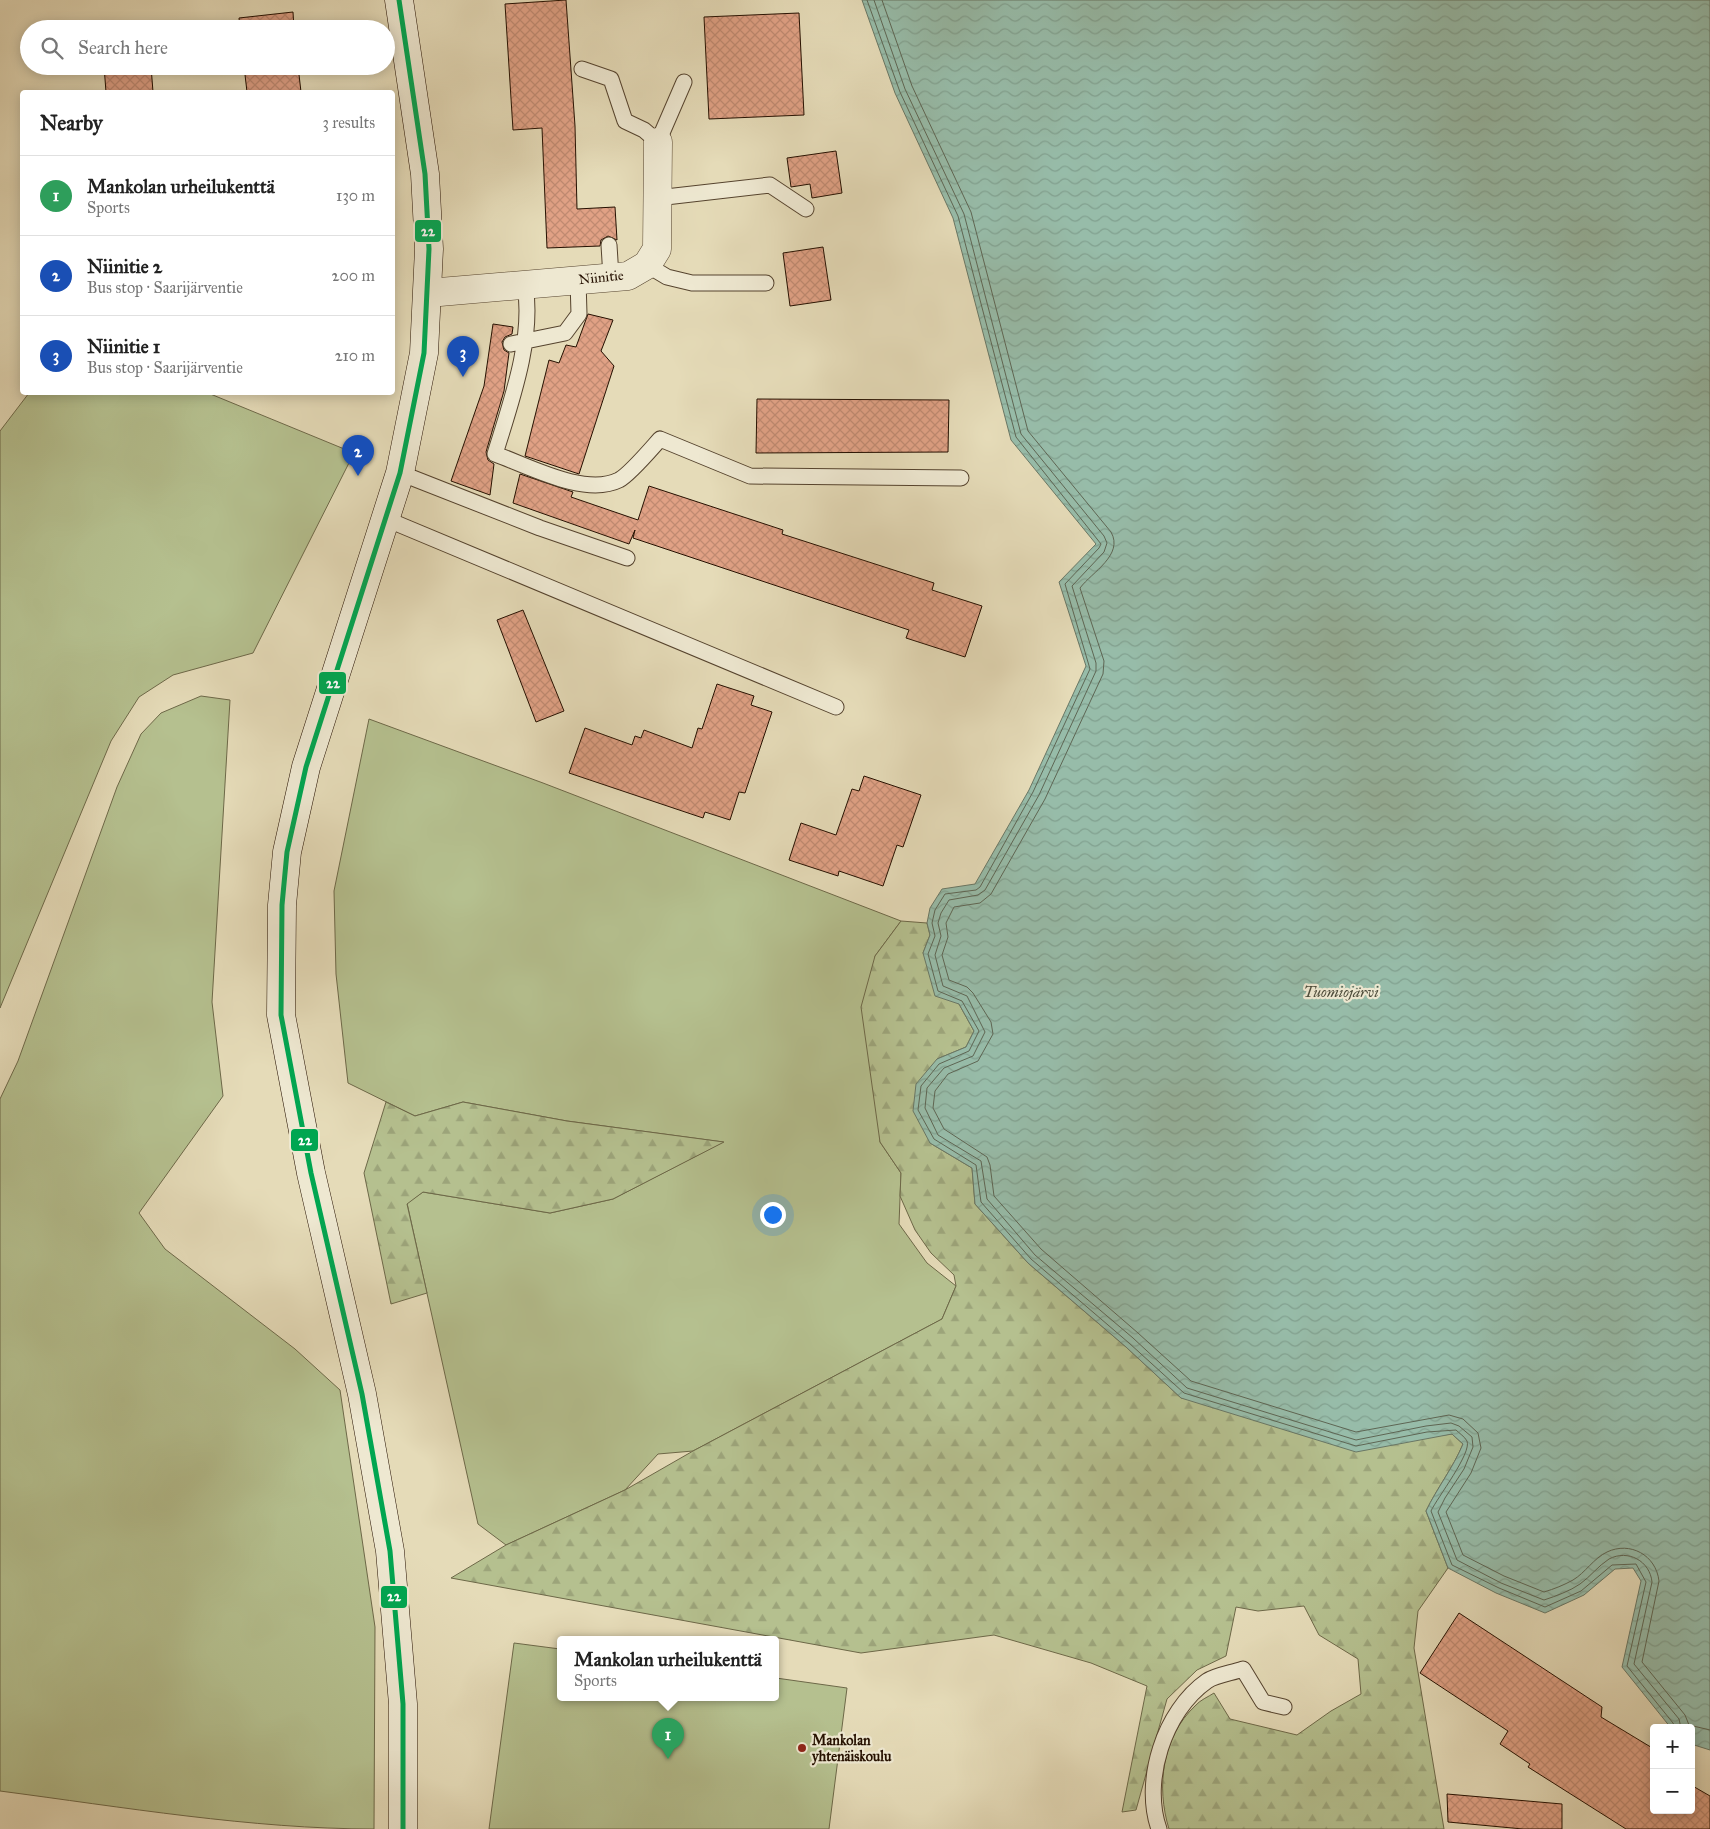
<!DOCTYPE html>
<meta charset="utf-8">
<style>
:root{--surface:#fff;--page:#f6f6f6;--text:#222;--muted:#767676;--line:#e0e0e0;--accent:#8f2418}
body{margin:0;font-family:"IM FELL Great Primer",serif;background:var(--page);color:var(--text)}
.controls{position:absolute;right:15px;bottom:15px;display:grid;overflow:hidden;border-radius:5px;box-shadow:0 2px 12px #0003}
.controls button{width:45px;height:45px;display:grid;place-items:center;padding:0;border:0;border-bottom:1px solid var(--line);background:var(--surface);color:var(--text);font:25px sans-serif}
.you{position:absolute;left:772px;top:1214px;width:18px;height:18px;margin:-12px;border:4px solid #fff;border-radius:50%;background:#1a73e8;box-shadow:0 0 0 8px #1a73e833}
.badge{display:grid;place-items:center;width:32px;height:32px;border-radius:50%;background:var(--accent);color:#fff;font-size:16px;font-weight:700}
.pin{position:absolute;translate:-50% -41px;filter:drop-shadow(0 1px 2px #0008)}
.pin::after{content:'';position:absolute;top:26px;width:18px;height:15px;background:inherit;clip-path:polygon(0 0,100% 0,50% 100%)}
.popup{position:absolute;left:557px;top:1636px;width:222px;height:65px;box-sizing:border-box;display:grid;place-content:center;border-radius:5px;background:var(--surface);filter:drop-shadow(0 1px 4px #0005);font-size:16px;white-space:nowrap;color:var(--muted)}
.popup b{font-size:19px;color:var(--text)}
.popup::after{content:'';position:absolute;left:50%;top:100%;margin-left:-10px;border:10px solid transparent;border-top-color:var(--surface)}
.list{margin:0;padding:0;list-style:none}
h2{display:flex;justify-content:space-between;align-items:center;height:65px;margin:0;padding:0 20px;font-size:21px}
h2 small{font-size:16px;font-weight:400;color:var(--muted)}
.list li{display:grid;grid-template-columns:32px 1fr auto;gap:15px;align-items:center;box-sizing:border-box;height:80px;padding:0 20px;border-top:1px solid var(--line)}
.list b{display:block;font-size:19px;white-space:nowrap}
.list p{margin:0;font-size:16px;white-space:nowrap;color:var(--muted)}
.list em{font-size:16px;font-style:normal;color:var(--muted)}
.icon{flex:none;width:28px;height:28px;fill:none;stroke:currentColor;stroke-width:2;stroke-linecap:round;stroke-linejoin:round}
.map{position:relative;flex:none;width:1710px;height:1829px;overflow:hidden}
.search{position:absolute;background:var(--surface);box-shadow:0 2px 12px #0003;left:20px;top:20px;width:375px;height:55px;display:flex;align-items:center;gap:12px;box-sizing:border-box;padding:0 18px;border-radius:28px;color:var(--muted);font-size:19px}
.panel{position:absolute;background:var(--surface);box-shadow:0 2px 12px #0003;left:20px;top:90px;width:375px;height:305px;border-radius:5px}
.map>svg:first-child{display:block}
</style>
<div class="map">
<svg width="1710" height="1829" viewBox="0 0 1710 1829">
<defs>
<pattern id="forest-firs" width="22" height="20" patternUnits="userSpaceOnUse" patternTransform="scale(1.25)"><rect width="22" height="20" fill="#b5c08f"/><path d="M5 1l3.5 6h-7zM16 11l3.5 6h-7z" fill="#9ca47a"/></pattern>
<pattern id="water-waves" width="16" height="10" patternUnits="userSpaceOnUse" patternTransform="scale(1.25)"><rect width="16" height="10" fill="#97bca9"/><path d="M0 5q4-4 8 0t8 0" fill="none" stroke="#82a190"/></pattern>
<pattern id="building-cross-hatch" width="8" height="8" patternUnits="userSpaceOnUse" patternTransform="scale(1.25)"><rect width="8" height="8" fill="#e0a185"/><path d="M0 0l8 8M0 8l8-8" fill="none" stroke="#c08a71"/></pattern>
</defs>
<rect width="100%" height="100%" fill="#e5dbb8"/>
<filter id="stains"><feTurbulence type="fractalNoise" baseFrequency=".004" numOctaves="4"/><feColorMatrix values="0 0 0 0 .2 0 0 0 0 .09 0 0 0 0 .02 0 0 0 .5 -.17"/></filter>
<radialGradient id="worn" r=".72"><stop offset=".6" stop-color="#630" stop-opacity="0"/><stop offset="1" stop-color="#630" stop-opacity=".3"/></radialGradient>
<!-- grass -->
<path fill="#b5c08f" stroke="#6d6848" d="M 29,393 L 208,393 L 354,453 L 253,653 L 173,675 L 139,697 L 111,741 L 0,1008 L 0,431 Z
M 201,696 L 230,700 L 212,1002 L 223,1096 L 139,1213 L 165,1249 L 295,1349 L 340,1390 L 375,1627 L 374,1829 C 252,1829 122,1807 0,1791 L 0,1099 L 18,1061 L 117,787 L 141,734 L 161,713 Z
M 369,719 L 543,783 L 901,921 L 875,956 L 880,1142 L 901,1173 L 899,1224 L 927,1263 L 956,1286 L 942,1319 L 693,1451 L 658,1454 L 625,1490 L 506,1545 L 478,1524 L 407,1203 L 423,1192 L 550,1213 L 613,1199 L 723,1142 L 567,1121 L 463,1102 L 415,1116 L 348,1083 L 336,974 L 334,891 Z
M 514,1643 L 560,1649 L 560,1698 L 776,1698 L 776,1678 L 847,1688 L 829,1829 L 489,1829 Z"/>
<!-- forest -->
<path fill="url(#forest-firs)" stroke="#6d6848" d="M 901,921 L 927,923 L 930,935 L 923,953 L 959,1004 L 974,1031 L 966,1047 L 937,1059 L 930,1143 L 972,1168 L 975,1204 L 1028,1263 L 1126,1347 L 1181,1398 L 1427,1437 L 1452,1434 L 1463,1444 C 1453,1468 1437,1488 1426,1511 L 1448,1568 L 1418,1611 L 1414,1648 L 1444,1829 L 1169,1829 C 1156,1787 1162,1737 1195,1706 C 1200,1700 1208,1697 1214,1693 L 1230,1719 L 1297,1735 L 1331,1711 L 1361,1694 L 1358,1659 L 1319,1635 L 1304,1606 L 1258,1611 L 1236,1607 L 1226,1656 L 1197,1670 L 1167,1699 L 1136,1810 L 1122,1812 L 1147,1686 L 1091,1663 L 994,1635 L 861,1653 L 451,1578 L 506,1545 L 625,1490 L 693,1451 L 942,1319 L 956,1286 L 954,1275 L 931,1253 L 915,1230 L 900,1196 L 901,1173 L 880,1142 L 861,1007 L 875,956 Z
M 386,1102 L 415,1116 L 463,1102 L 567,1121 L 724,1142 L 613,1199 L 550,1213 L 423,1192 L 407,1204 L 427,1293 L 391,1304 L 364,1173 Z"/>
<!-- water -->
<path fill="url(#water-waves)" stroke="#697765" d="M 862,0 L 1710,0 L 1710,1750 L 1691,1744 L 1691,1728 L 1671,1728 L 1622,1667 L 1641,1581 L 1633,1568 L 1615,1569 L 1584,1595 L 1545,1613 L 1496,1593 L 1448,1568 L 1426,1511 C 1437,1488 1453,1468 1463,1444 L 1452,1434 L 1356,1452 L 1181,1398 L 1126,1347 L 1028,1263 L 975,1204 L 972,1168 L 930,1143 L 913,1111 L 916,1084 L 937,1059 L 966,1047 L 974,1031 L 959,1004 L 935,996 L 923,953 L 930,935 L 927,923 L 930,908 L 942,889 L 975,884 L 1029,790 L 1086,666 L 1059,582 L 1096,544 L 1011,440 L 953,218 L 895,93 Z"/>
<g fill="none" stroke-linecap="round" stroke-linejoin="round">
<!-- shore -->
<path stroke="#5e6654" stroke-width="1" d="M 867,0 L 900,92 L 958,216 L 1016,437 L 1101,544 L 1099,548 L 1065,584 L 1090,669 L 1033,792 L 980,887 L 976,890 L 945,894 L 935,910 L 932,923 L 935,936 L 928,954 L 938,991 L 962,1001 L 979,1031 L 969,1051 L 939,1064 L 921,1086 L 918,1110 L 934,1139 L 976,1165 L 981,1202 L 1031,1259 L 1129,1343 L 1184,1393 L 1356,1446 L 1427,1432 L 1456,1430 C 1459,1433 1465,1437 1467,1441 C 1472,1453 1437,1498 1431,1511 L 1452,1565 L 1499,1588 L 1545,1607 L 1581,1591 L 1612,1565 L 1636,1564 L 1646,1582 L 1627,1666 L 1673,1723 L 1675,1728
M 874,0 L 905,89 L 964,214 L 1021,434 L 1104,536 L 1107,543 L 1104,552 L 1072,586 L 1096,663 L 1096,671 L 1039,795 L 985,890 L 978,895 L 949,900 L 941,913 L 938,923 L 941,936 L 935,955 L 943,986 L 967,996 L 985,1032 L 973,1056 L 944,1068 L 927,1088 L 925,1108 L 938,1135 L 981,1161 L 987,1199 L 1035,1255 L 1133,1338 L 1187,1388 L 1356,1440 L 1426,1426 L 1451,1423 L 1459,1426 L 1472,1437 L 1473,1447 L 1464,1469 L 1445,1498 L 1438,1512 L 1457,1560 L 1501,1583 L 1544,1600 C 1556,1596 1570,1591 1580,1584 C 1590,1577 1598,1566 1609,1559 C 1628,1549 1650,1561 1652,1582 L 1634,1664 L 1679,1719 L 1681,1728
M 882,0 L 912,86 L 971,212 L 1028,431 L 1111,532 C 1124,555 1092,572 1080,588 L 1104,661 L 1103,674 L 1045,799 L 991,894 L 980,903 L 954,907 L 946,923 L 948,937 L 942,955 L 949,980 L 967,987 L 973,993 L 991,1022 L 993,1034 L 978,1061 L 948,1074 L 935,1091 L 933,1108 L 944,1129 L 987,1157 L 990,1165 L 994,1196 L 1041,1249 L 1138,1333 L 1191,1381 L 1356,1432 L 1449,1415 L 1463,1419 L 1478,1433 L 1481,1448 L 1471,1473 L 1446,1512 L 1463,1555 L 1504,1576 L 1544,1592 C 1554,1589 1564,1585 1573,1580 C 1585,1573 1594,1558 1607,1552 C 1630,1541 1656,1555 1659,1581 L 1642,1662 L 1685,1715 L 1689,1725 L 1710,1730"/>
</g>
<!-- building -->
<path fill="url(#building-cross-hatch)" stroke="#251000" d="M 566,0 L 575,126 L 577,209 L 615,207 L 617,240 L 608,236 L 601,240 L 600,246 L 547,248 L 542,128 L 513,130 L 505,4 Z
M 293,12 L 294,29 L 240,29 L 239,18 Z
M 799,13 L 804,115 L 709,119 L 704,17 Z
M 146,21 L 147,29 L 100,29 L 100,26 Z
M 104,66 L 151,66 L 153,92 L 106,92 Z
M 244,66 L 298,66 L 301,92 L 247,92 Z
M 836,151 L 842,193 L 812,198 L 810,184 L 791,187 L 787,158 Z
M 823,247 L 831,300 L 790,306 L 783,253 Z
M 588,314 L 613,320 L 601,351 L 614,366 L 579,474 L 525,456 L 549,360 L 559,363 L 566,345 L 576,347 Z
M 493,324 L 513,327 L 512,334 L 505,337 L 502,342 L 504,350 L 509,353 L 504,391 L 486,452 L 488,460 L 494,464 L 490,495 L 451,481 L 484,386 Z
M 757,399 L 949,400 L 948,452 L 756,453 Z
M 520,474 L 573,492 L 571,497 L 638,520 L 649,486 L 783,530 L 782,534 L 934,583 L 932,590 L 982,606 L 965,657 L 906,638 L 909,630 L 633,538 L 635,530 L 629,544 L 513,503 Z
M 523,610 L 564,711 L 536,722 L 497,620 Z
M 717,684 L 754,696 L 751,705 L 772,712 L 745,793 L 739,792 L 730,820 L 705,812 L 703,818 L 569,773 L 585,728 L 632,745 L 635,736 L 641,738 L 644,730 L 692,748 L 698,728 L 702,729 Z
M 864,776 L 921,795 L 903,847 L 897,845 L 883,886 L 839,871 L 838,876 L 789,860 L 801,823 L 836,835 L 852,789 L 859,791 Z
M 1459,1613 L 1602,1707 L 1601,1717 L 1654,1749 L 1654,1810 L 1691,1810 L 1691,1785 L 1710,1796 L 1710,1829 L 1626,1829 L 1528,1767 L 1530,1764 L 1500,1744 L 1508,1731 L 1420,1673 Z
M 1447,1794 L 1562,1804 L 1562,1829 L 1523,1829 L 1448,1822 Z"/>
<g fill="none" stroke-linecap="round" stroke-linejoin="round">
<!-- service casing -->
<g stroke="#55432e" stroke-width="17">
<path id="service" d="M 582,69 L 611,79 L 625,121 L 644,130 L 658,142 L 684,82
M 657,198 L 770,185 L 806,209
M 609,245 L 611,277
M 647,265 L 667,277 L 692,283 L 766,283
M 525,285 C 534,339 511,402 495,454 C 529,466 585,497 619,480 C 630,474 651,449 660,439 L 750,476 L 961,478
M 511,344 L 565,333 L 579,314 L 578,280
M 400,473 L 540,528 L 627,558
M 386,519 L 836,707
M 1159,1829 C 1142,1781 1164,1711 1207,1681 C 1216,1675 1232,1673 1243,1669 L 1263,1702 L 1284,1707"/>
</g>
<!-- minor casing -->
<g stroke="#55432e" stroke-width="29">
<path id="minor" d="M 428,293 L 628,276 L 647,265 L 657,249 L 658,142"/>
</g>
<!-- secondary casing -->
<g stroke="#251000" stroke-width="29">
<path id="secondary" d="M 399,0 L 425,174 L 429,249 L 424,353 L 400,473 L 306,767 L 287,852 L 282,905 L 281,1015 L 311,1173 L 362,1394 L 390,1551 L 403,1704 L 403,1829"/>
</g>
<!-- service -->
<use href="#service" stroke="#eee8d1" stroke-width="15"/>
<!-- minor -->
<use href="#minor" stroke="#eee8d1" stroke-width="28"/>
<!-- secondary -->
<use href="#secondary" stroke="#eee8d1" stroke-width="28"/>
<!-- bus-1 casing -->
<g stroke="#eee8d1" stroke-width="9">
<path id="bus-1" d="M 399,0 L 425,174 L 429,249 L 424,353 L 400,473 L 306,767 L 287,852 L 282,905 L 281,1015 L 311,1173 L 362,1394 L 390,1551 L 403,1704 L 403,1829"/>
</g>
<!-- bus-1 -->
<use href="#bus-1" stroke="#00a651" stroke-width="5"/>
</g>
<!-- markers -->
<circle fill="#8f2418" stroke="#eee8d1" stroke-width="2" cx="802" cy="1748" r="5"/>
<g text-anchor="middle" stroke-width="4.5" stroke-linejoin="round" paint-order="stroke">
<!-- street labels -->
<g font-size="14" fill="#251000" stroke="#eee8d1">
<text transform="translate(601 277) rotate(-6)" y="5">Niinitie</text>
</g>
<!-- poi labels -->
<g font-size="14" font-weight="bold" fill="#251000" stroke="#eee8d1" text-anchor="start">
<text x="812" y="1745">Mankolan<tspan x="812" dy="16">yhtenäiskoulu</tspan></text>
</g>
<!-- water labels -->
<g font-size="15" font-style="italic" fill="#4d4c3b" stroke="#eee8d1">
<text x="1341" y="997">Tuomiojärvi</text>
</g>
</g>
<g stroke="#eee8d1" stroke-width="2">
<rect x="414" y="219" width="28" height="24" rx="5" fill="#00a651"/>
<rect x="318" y="671" width="29" height="24" rx="5" fill="#00a651"/>
<rect x="290" y="1128" width="29" height="24" rx="5" fill="#00a651"/>
<rect x="380" y="1585" width="28" height="24" rx="5" fill="#00a651"/>
</g>
<g font-size="14" text-anchor="middle" font-weight="bold" fill="#fff">
<text x="428" y="236">22</text>
<text x="333" y="688">22</text>
<text x="305" y="1145">22</text>
<text x="394" y="1601">22</text>
</g>
<rect width="100%" height="100%" filter="url(#stains)"/>
<rect width="100%" height="100%" fill="url(#worn)"/>
</svg>
<div class="controls">
<button>+</button>
<button>−</button>
</div>
<div class="you"></div>
<div class="pin badge" style="left:668px;top:1759px;background:#2e9e5b">1</div>
<div class="popup"><b>Mankolan urheilukenttä</b>Sports</div>
<div class="pin badge" style="left:358px;top:476px;background:#1a4fb4">2</div>
<div class="pin badge" style="left:463px;top:377px;background:#1a4fb4">3</div>
<div class="search"><svg class="icon" aria-label="search" viewBox="0 0 24 24"><circle cx="10" cy="10" r="6"/><path d="M15 15l6 6"/></svg>Search here</div>
<section class="panel">
<h2>Nearby<small>3 results</small></h2>
<ul class="list">
<li><span class="badge" style="background:#2e9e5b">1</span><div><b>Mankolan urheilukenttä</b><p>Sports</p></div><em>130 m</em></li>
<li><span class="badge" style="background:#1a4fb4">2</span><div><b>Niinitie 2</b><p>Bus stop · Saarijärventie</p></div><em>200 m</em></li>
<li><span class="badge" style="background:#1a4fb4">3</span><div><b>Niinitie 1</b><p>Bus stop · Saarijärventie</p></div><em>210 m</em></li>
</ul>
</section>
</div>
